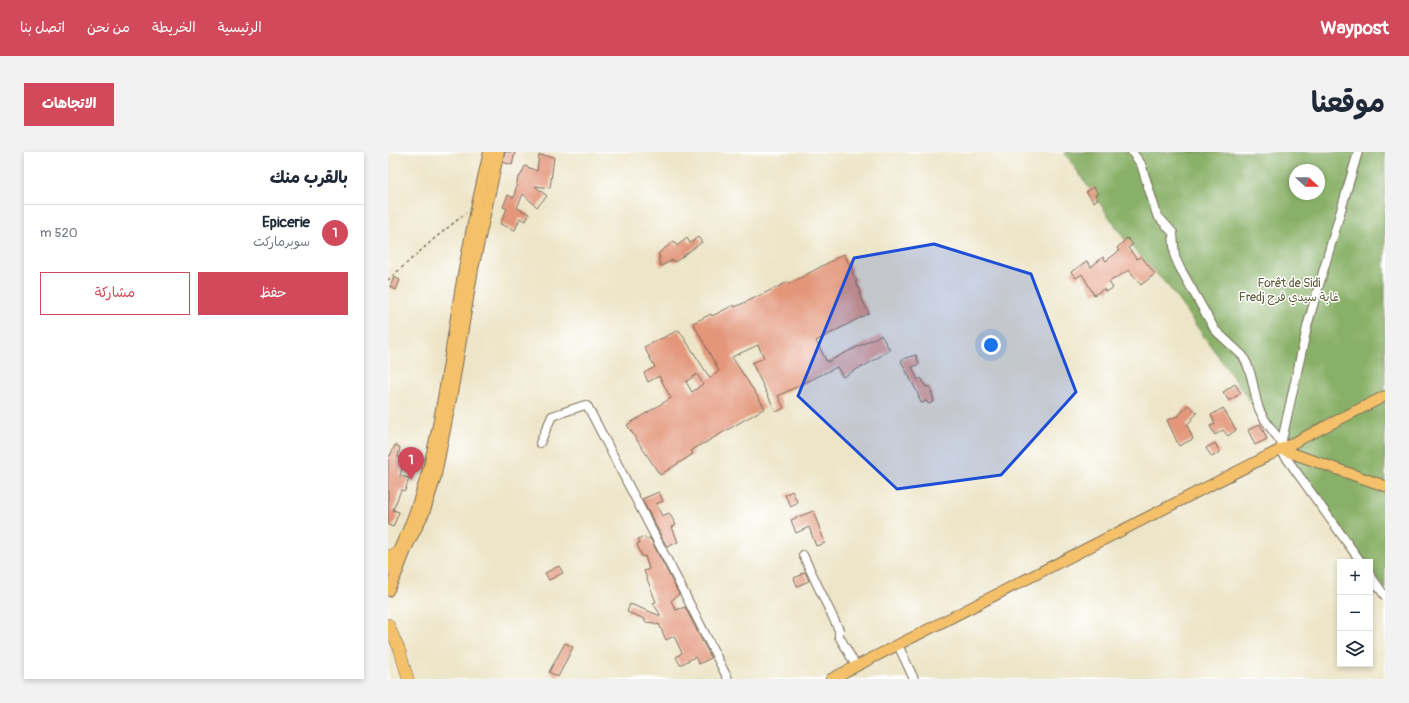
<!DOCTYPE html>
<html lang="ar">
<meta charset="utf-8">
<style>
:root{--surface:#fff;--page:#f2f2f3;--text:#1f2937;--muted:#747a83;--line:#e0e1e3;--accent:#d1495b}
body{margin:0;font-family:Pangolin,"Playpen Sans Arabic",sans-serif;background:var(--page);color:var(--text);direction:rtl}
.controls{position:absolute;right:12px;bottom:12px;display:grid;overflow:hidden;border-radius:0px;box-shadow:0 2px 6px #0003}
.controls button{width:36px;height:36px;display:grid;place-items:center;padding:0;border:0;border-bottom:1px solid var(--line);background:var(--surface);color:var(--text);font:20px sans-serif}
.compass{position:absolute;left:901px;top:12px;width:36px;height:36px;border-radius:50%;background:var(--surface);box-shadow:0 2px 6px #0003;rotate:111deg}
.you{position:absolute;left:603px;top:193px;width:14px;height:14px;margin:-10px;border:3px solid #fff;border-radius:50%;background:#1a73e8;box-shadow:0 0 0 6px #1a73e833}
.badge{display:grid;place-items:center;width:26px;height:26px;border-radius:50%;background:var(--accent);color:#fff;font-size:13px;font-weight:700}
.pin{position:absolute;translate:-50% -33px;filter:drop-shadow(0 1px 2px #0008)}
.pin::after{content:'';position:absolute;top:21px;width:14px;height:12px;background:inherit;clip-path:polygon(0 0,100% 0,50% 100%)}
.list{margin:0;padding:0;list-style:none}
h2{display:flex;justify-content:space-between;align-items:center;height:52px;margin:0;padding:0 16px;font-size:17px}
h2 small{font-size:13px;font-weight:400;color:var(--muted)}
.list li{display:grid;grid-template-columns:26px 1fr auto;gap:12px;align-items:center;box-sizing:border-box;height:56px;padding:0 16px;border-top:1px solid var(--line)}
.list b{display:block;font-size:15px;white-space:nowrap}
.list p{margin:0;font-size:13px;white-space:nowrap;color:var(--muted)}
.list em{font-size:13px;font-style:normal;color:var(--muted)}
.actions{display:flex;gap:8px;padding:12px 16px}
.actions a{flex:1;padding:9px 0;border:1px solid var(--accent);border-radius:0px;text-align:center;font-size:14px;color:var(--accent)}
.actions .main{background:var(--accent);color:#fff}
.icon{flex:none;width:22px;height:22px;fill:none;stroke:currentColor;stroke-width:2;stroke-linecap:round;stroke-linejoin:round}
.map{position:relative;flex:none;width:997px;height:527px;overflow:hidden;direction:ltr;border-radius:0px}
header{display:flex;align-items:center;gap:24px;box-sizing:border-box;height:56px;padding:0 20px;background:var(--accent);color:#fff}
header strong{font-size:19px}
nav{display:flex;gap:22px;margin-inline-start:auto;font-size:14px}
.intro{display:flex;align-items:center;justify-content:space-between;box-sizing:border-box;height:96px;padding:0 24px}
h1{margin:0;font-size:28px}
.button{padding:10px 18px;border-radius:0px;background:var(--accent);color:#fff;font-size:14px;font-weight:700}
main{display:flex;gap:24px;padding:0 24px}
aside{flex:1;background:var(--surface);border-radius:0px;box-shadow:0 2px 6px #0003}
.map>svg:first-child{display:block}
</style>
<header>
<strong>Waypost</strong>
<nav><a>الرئيسية</a><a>الخريطة</a><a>من نحن</a><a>اتصل بنا</a></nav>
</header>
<div class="intro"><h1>موقعنا</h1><a class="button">الاتجاهات</a></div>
<main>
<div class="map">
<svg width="997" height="527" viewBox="0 0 997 527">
<rect width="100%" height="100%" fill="#fff"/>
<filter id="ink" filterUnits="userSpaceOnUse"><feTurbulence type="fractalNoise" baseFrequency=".025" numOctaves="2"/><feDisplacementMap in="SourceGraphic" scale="8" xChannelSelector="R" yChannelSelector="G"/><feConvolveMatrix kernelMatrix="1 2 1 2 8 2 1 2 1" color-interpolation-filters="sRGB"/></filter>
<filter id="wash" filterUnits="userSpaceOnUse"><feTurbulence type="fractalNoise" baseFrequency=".012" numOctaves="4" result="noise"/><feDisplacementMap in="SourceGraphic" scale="16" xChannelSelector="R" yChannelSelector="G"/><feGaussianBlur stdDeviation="0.9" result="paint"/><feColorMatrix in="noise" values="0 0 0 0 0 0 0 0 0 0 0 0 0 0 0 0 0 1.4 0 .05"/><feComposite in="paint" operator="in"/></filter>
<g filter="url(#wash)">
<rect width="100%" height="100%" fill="#ede5c8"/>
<!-- forest -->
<path fill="#89b067" stroke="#626d42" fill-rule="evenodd" d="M 676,0 L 997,0 L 997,437 L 982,416 L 982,410 L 977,410 L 780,134 L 738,89 ZM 907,18 L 931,18 L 931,42 L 907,42 Z"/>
<g id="blocks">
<!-- building -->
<path fill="#e3967a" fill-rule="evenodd" d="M 117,0 L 127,0 L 124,13 L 115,10 Z
M 151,3 L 166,5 L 162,36 L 147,34 L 159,44 L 149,55 L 135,42 L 129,56 L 141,62 L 138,69 L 132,66 L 127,78 L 112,72 L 119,57 L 115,55 L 120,43 L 126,46 L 130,25 L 132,25 L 137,14 L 149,19 Z
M 705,35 L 710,41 L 707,43 L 710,47 L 706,50 L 698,40 Z
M 310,85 L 314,90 L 287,110 L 285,108 L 273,114 L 270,107 L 272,106 L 270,102 L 286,89 L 289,94 L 299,86 L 302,91 Z
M 739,86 L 745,92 L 740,96 L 749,107 L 753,104 L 767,122 L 753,133 L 741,118 L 721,130 L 725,136 L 718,140 L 716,137 L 706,143 L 694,122 L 688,126 L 683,120 L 699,109 L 703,115 L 715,105 L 718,109 L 731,99 L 729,96 Z
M 456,102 L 465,120 L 464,121 L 469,129 L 467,130 L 473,140 L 471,141 L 481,161 L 428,189 L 439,210 L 493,183 L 502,198 L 473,216 L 473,215 L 455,225 L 449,215 L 390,244 L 396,256 L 388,260 L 364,211 L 376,206 L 370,193 L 344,205 L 377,256 L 315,292 L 315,291 L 303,299 L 305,302 L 272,323 L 239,273 L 283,246 L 271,224 L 260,230 L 256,221 L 267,215 L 256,195 L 291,178 L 322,226 L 331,219 L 305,171 L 323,162 L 324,164 L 346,153 L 347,155 L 400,130 L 401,132 ZM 309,222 L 315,232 L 304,240 L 298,230 Z
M 6,125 L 12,128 L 8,138 L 2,135 Z
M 528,203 L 531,212 L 524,215 L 530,228 L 533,226 L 538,235 L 542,234 L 546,250 L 540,252 L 539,249 L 533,251 L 529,240 L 513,209 L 517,206 Z
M 847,232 L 853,241 L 841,249 L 835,240 Z
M 800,253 L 809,261 L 799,273 L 805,287 L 791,294 L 779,268 L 790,264 Z
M 835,256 L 848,278 L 840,284 L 835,278 L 827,283 L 822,274 L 827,272 L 823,263 Z
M 872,272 L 879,287 L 867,293 L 860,278 Z
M 827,291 L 832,300 L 824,305 L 818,296 Z
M 7,293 L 12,295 L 10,305 L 13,306 L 12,311 L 15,312 L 12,324 L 21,326 L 17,339 L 13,338 L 5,358 L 11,360 L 5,375 L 0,373 L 0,303 L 2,304 Z
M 404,339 L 410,351 L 403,355 L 397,343 Z
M 271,340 L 275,349 L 268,352 L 274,364 L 281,361 L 288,373 L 284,375 L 290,390 L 279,395 L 254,347 Z
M 425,359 L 437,391 L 428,394 L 421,375 L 408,381 L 403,368 Z
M 257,385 L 258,387 L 262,386 L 291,442 L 283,449 L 288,458 L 297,455 L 323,506 L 311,512 L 307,505 L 292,513 L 288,505 L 294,501 L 286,484 L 278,488 L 271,472 L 268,473 L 267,471 L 257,470 L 257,467 L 239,460 L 242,452 L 273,464 L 265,451 L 268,450 L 256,419 L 261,417 L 257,404 L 254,405 L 249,392 L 252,391 L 250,387 Z
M 171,414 L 175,421 L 161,428 L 157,421 Z
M 417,420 L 421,429 L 409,434 L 406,426 L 413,423 L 412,422 Z
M 177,491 L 185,495 L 170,525 L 161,520 Z"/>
</g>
</g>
<g filter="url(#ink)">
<use href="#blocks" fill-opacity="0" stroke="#796b5a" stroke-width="1"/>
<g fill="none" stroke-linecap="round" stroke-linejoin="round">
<!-- minor casing -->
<g stroke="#796b5a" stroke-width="10">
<path id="minor" d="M 744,0 L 753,12 L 769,63 L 785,81 L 787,105 L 792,116 L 827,178 L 855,204 C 865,220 865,239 871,257 C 876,269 886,280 894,291
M 970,0 L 920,171 L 892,297 L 973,410
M 152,291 L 164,264 L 197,253 L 200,255 L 284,417 L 340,527
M 415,403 L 451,478 L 451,484 L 468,514
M 982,423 L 997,444
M 510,493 L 526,527"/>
</g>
<!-- major casing -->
<g stroke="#796b5a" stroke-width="12">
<path id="major" d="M 892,297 L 997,334
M 0,418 C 8,406 13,392 19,380 C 50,306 59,218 72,140 C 80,93 90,46 101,0
M 0,439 L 9,421 L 20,393 L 36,361 L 47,328 L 64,242 L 85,117 L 111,0
M 443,527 L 997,244"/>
</g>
<!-- highway casing -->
<g stroke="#796b5a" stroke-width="12">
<path id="highway" d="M 0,404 L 9,401
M 0,472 L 12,499 L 20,527"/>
</g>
<!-- path -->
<path stroke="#796b5a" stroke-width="1.5" stroke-dasharray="3 3" stroke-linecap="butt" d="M 0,128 L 47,86 L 78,61"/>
<!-- minor -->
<use href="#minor" stroke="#fff" stroke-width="8"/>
<!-- major -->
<use href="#major" stroke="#f4c16b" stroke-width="10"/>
<!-- highway -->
<use href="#highway" stroke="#f4c16b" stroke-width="11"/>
</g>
</g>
<!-- marked area -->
<path fill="#1d4ed8" fill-opacity="0.2" stroke="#1d4ed8" stroke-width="3" stroke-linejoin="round" d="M 546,92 L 643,122 L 688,240 L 613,323 L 509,337 L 410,244 L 466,106 Z"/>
<g text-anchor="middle" stroke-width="3" stroke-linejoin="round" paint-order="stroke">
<!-- park labels -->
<g font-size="12" fill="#5d5b38" stroke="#fff">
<text x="901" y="135">Forêt de Sidi<tspan x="901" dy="14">Fredj غابة سيدي فرج</tspan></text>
</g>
</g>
</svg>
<div class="controls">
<button>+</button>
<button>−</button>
<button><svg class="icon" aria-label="layers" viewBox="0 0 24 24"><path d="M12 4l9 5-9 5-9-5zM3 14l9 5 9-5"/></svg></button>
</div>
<svg class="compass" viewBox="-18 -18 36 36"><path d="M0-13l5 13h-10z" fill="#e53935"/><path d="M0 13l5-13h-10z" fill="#747a83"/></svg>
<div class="you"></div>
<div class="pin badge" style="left:23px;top:328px">1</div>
</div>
<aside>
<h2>بالقرب منك<small></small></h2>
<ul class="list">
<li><span class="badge">1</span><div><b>Epicerie</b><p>سوبرماركت</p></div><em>520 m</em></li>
</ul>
<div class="actions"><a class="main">حفظ</a><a>مشاركة</a></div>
</aside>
</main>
